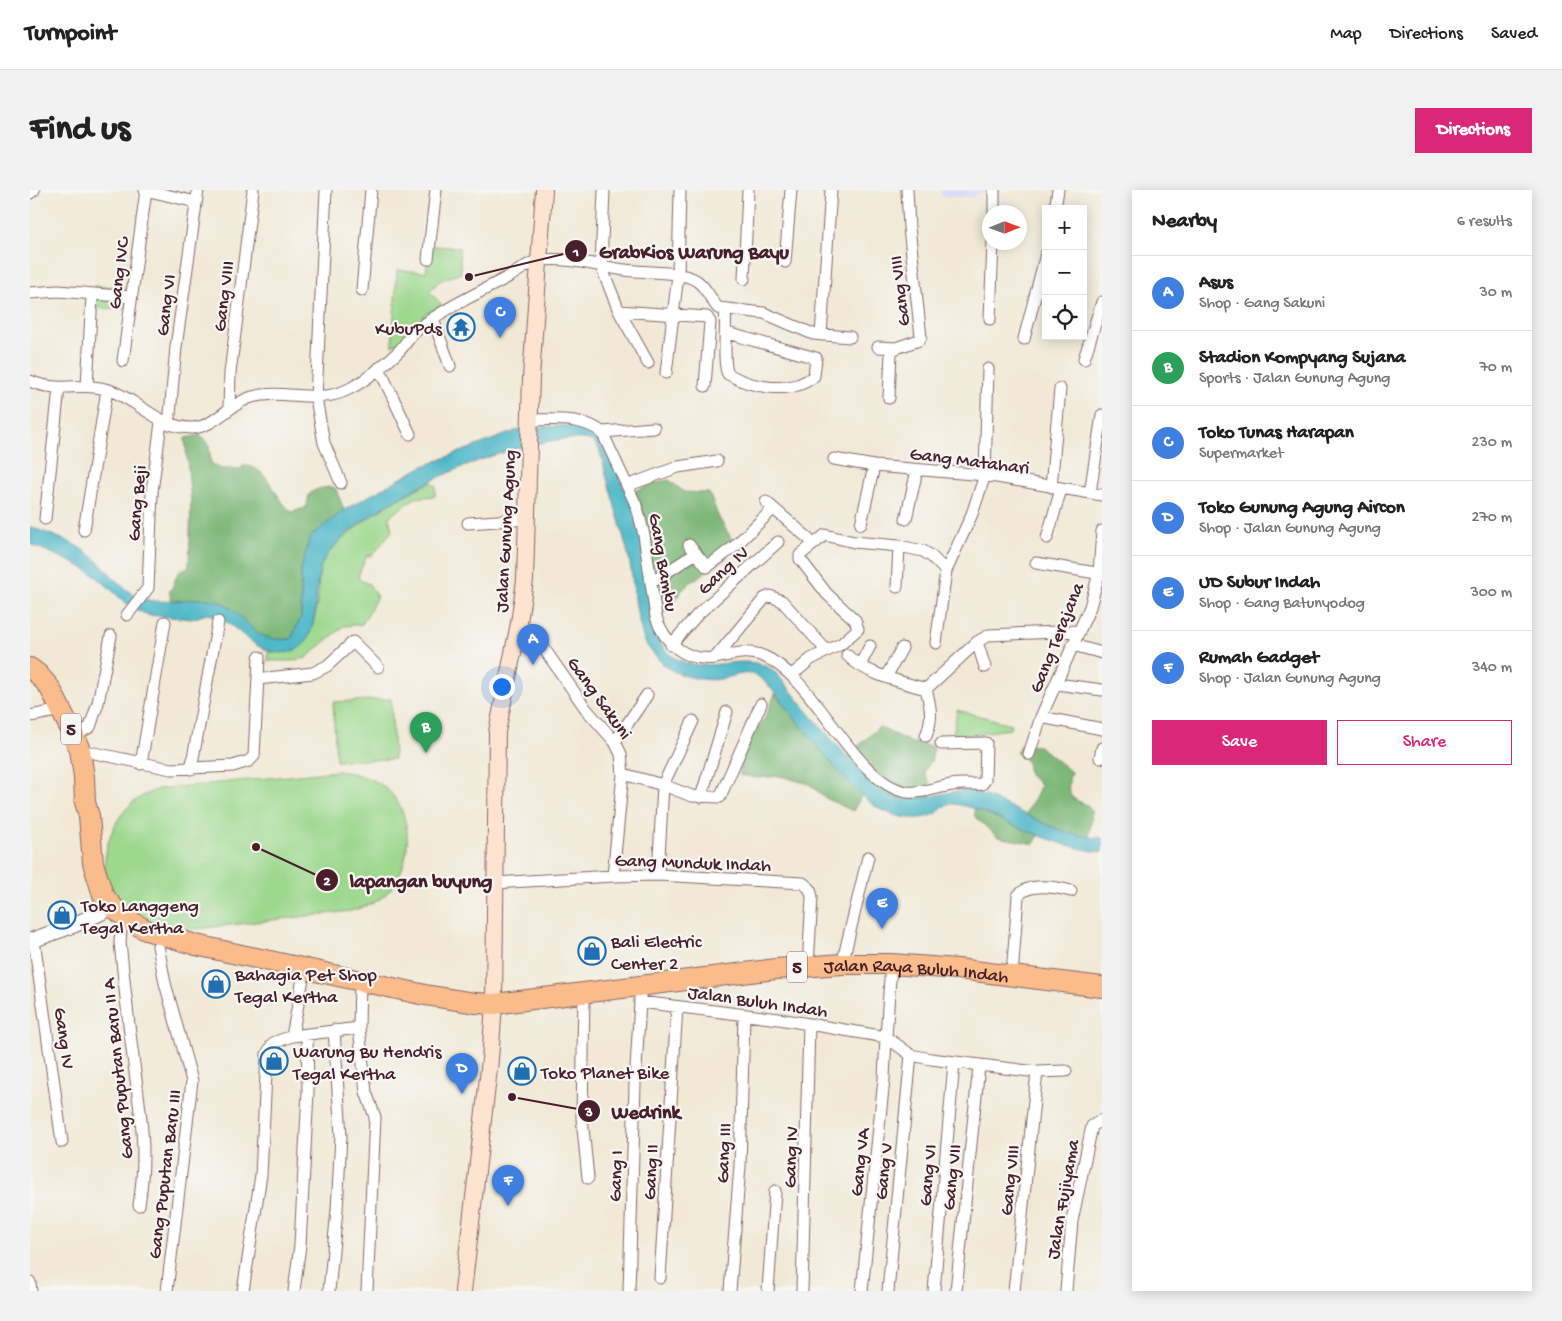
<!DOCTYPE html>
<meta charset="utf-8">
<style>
:root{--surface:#fff;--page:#f2f2f2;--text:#222;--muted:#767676;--line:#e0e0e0;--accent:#db2777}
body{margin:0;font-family:"Gochi Hand",sans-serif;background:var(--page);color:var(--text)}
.controls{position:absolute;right:15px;top:15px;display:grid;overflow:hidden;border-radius:0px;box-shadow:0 2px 12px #0003}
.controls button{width:45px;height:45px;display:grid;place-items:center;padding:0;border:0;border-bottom:1px solid var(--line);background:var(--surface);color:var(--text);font:25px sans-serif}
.compass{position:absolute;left:952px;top:15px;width:45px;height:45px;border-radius:50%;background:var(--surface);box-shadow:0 2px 12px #0003;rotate:89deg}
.you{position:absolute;left:471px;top:496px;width:18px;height:18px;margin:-12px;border:4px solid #fff;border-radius:50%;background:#1a73e8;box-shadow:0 0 0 8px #1a73e833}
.badge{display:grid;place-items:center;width:32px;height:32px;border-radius:50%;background:var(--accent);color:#fff;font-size:16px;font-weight:700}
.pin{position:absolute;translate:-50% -41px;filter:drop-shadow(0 1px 2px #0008)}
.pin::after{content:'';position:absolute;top:26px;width:18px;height:15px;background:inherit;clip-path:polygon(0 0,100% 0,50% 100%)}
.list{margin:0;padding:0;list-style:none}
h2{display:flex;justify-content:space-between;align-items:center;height:65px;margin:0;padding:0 20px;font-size:21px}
h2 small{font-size:16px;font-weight:400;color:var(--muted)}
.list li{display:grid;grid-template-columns:32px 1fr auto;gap:15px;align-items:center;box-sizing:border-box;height:75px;padding:0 20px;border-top:1px solid var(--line)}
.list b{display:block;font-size:19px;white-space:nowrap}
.list p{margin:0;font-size:16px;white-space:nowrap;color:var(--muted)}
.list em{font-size:16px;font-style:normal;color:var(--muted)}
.actions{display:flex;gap:10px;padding:15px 20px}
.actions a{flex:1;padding:11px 0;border:1px solid var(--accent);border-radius:0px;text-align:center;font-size:18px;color:var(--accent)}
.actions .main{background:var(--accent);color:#fff}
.icon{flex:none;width:28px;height:28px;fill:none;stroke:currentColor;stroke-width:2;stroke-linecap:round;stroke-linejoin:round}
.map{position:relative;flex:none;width:1072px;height:1101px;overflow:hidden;border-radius:0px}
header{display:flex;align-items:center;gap:30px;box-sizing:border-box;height:70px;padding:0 25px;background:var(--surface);border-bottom:1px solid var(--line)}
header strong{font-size:24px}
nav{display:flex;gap:28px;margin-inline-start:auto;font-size:18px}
.intro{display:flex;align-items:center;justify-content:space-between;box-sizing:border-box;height:120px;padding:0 30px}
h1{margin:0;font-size:35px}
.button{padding:12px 22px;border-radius:0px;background:var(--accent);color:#fff;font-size:18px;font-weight:700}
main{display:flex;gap:30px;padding:0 30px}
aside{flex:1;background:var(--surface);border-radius:0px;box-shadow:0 2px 12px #0003}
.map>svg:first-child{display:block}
</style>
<header>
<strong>Turnpoint</strong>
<nav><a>Map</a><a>Directions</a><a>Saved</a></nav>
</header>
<div class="intro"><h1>Find us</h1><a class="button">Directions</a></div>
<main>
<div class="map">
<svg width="1072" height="1101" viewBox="0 0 1072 1101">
<rect width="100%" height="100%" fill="#f6f6f2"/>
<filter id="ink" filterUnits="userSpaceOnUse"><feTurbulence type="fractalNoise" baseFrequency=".02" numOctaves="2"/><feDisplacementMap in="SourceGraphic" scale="10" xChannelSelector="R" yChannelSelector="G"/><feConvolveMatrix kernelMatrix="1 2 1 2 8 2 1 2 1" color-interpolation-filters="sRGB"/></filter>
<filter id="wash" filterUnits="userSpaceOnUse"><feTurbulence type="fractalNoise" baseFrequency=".0096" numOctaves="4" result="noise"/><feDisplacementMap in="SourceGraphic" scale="20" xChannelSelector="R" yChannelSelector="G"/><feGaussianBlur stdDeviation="1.12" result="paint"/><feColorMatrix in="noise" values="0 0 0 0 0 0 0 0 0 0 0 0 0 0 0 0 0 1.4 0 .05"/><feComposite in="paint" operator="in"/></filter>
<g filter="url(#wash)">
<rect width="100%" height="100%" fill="#f1e9d5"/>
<!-- built -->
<path fill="#d4d8f9" d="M 911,0 L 970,0 L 970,2 L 946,3 L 944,7 L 911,6 Z"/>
<!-- green -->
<path fill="#9cd88d" stroke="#737c5c" d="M 400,56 L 429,57 L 431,83 L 411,90 L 399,101 L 412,115 L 394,125 L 388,141 L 362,156 L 367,80 L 396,82 Z
M 64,96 L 102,98 L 100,119 L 63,118 Z
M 401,292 L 406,296 L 405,306 L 385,308 L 359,327 L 362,341 L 342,366 L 337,365 L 328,386 L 330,390 L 339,394 L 347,407 L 332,434 L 314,436 L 276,468 L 263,471 L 238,471 L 238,461 C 277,469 284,439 288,407 C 289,393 287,378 296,366 C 325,333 362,311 401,292 Z
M 361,509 L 364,569 L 306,571 L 303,512 Z
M 927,520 L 981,534 L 980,539 L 923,547 Z
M 308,581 C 325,583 340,587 354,597 C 388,623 383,685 350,709 C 341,715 331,718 321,721 L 148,741 C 132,740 123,734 110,726 C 104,722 95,719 90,714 C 64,688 75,643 96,619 C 105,609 116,604 128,599 Z"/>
<!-- forest -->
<path fill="#7db878" stroke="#646c52" d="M 170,245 L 179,255 L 181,273 L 191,279 L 210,279 L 213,276 C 238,274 245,310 262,322 L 275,318 C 279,313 277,310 279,305 C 283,298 297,297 304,297 L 306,299 L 314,320 L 280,347 L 271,380 L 271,427 L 261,449 L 247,450 L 228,445 L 193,413 L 168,410 L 142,413 L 139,401 C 149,391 141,383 159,377 L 161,310 L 155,248 Z
M 639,290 L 654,302 L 679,303 L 689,328 L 701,348 L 701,357 L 695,369 L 661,392 L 651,401 L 641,418 L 631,425 L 598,304 L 624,293 Z
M 745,504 L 799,570 L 832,605 L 823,621 L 797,609 L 779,594 L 750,586 L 728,588 L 710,585 L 711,571 L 723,545 L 735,528 Z
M 849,537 L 880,552 L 900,556 L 904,558 L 901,571 L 894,582 L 899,591 L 901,608 C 891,609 879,611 869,609 C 851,604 829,580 817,566 Z
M 991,555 L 1009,556 L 1041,582 C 1030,619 1059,607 1061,621 C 1063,627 1059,641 1059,648 L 1034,642 L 996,625 C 999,612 1009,608 1010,594 L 999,585 L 997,571 L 986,562 Z
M 944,618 L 1009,645 L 1004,654 L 968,647 L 945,627 Z"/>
<!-- water -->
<path fill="#4bb7c7" stroke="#4a6b79" d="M 549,235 L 566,241 C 584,277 604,312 612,351 C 615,369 616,389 619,407 C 622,428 624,453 642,466 C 675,489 712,458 744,481 C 768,507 840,604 871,609 C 891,612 930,597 942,601 C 986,615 1024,647 1072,648 L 1072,662 C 1038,659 1005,644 974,631 C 958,624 942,616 924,614 C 914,613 912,620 905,624 C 884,634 854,625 837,610 C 810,586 787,556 764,527 C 753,513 741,495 726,485 C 712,481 704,487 690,489 C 677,492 649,486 638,478 C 631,473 617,458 614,450 C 605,423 604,396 599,368 C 593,343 585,317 578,292 C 574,281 573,265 567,256 C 564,251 558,249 552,249 C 484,245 334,311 295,368 C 280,389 294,450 265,460 C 231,473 212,438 185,425 L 177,424 L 161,429 L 119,425 L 121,426 C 91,415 87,402 64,385 C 45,372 21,363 0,354 L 0,337 C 20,344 42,351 59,364 C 77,377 90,400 111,408 C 136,418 173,401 194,414 C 223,431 219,452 261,449 L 271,427 L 271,380 L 280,347 L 314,320 L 391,277 L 493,238 Z"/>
</g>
<g filter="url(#ink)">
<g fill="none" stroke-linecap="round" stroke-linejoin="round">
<!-- minor casing -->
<g stroke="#846666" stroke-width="13">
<path id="minor" d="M 115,0 L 166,12
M 296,0 L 286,208 L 294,253 L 311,293
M 574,0 L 571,76 L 589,121 L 618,173
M 0,3 L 4,0
M 1025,19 L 1028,0
M 964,22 L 964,0
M 398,69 L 406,0
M 755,72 L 761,0
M 714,89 L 718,0
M 332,100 L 341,0
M 0,103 L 28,101 L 101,107
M 695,120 C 697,135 692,174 698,184 C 722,198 762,205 784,186 L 786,168 L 697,143
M 589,121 L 677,127 L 680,132 L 675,196
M 403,129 L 420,176
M 960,129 L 963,52
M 791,145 L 801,0
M 994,149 L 1016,64
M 848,157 L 866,158
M 1054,169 L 1072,112
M 93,171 L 116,0
M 349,178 L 380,244
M 636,183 L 648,85 L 650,0
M 0,191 C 30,204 51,191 79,200 C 109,210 129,238 162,238 C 185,237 200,213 222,207 C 254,198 286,215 317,200 C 334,192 353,176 367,163 C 375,156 379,146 387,140 C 414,118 449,103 480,86 C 489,81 501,71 511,70 C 539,67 567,76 595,80 C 613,83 652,80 667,91 C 676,97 681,110 688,118 L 734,123 L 783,144 L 820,147
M 57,196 L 62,105
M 859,208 L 861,162 L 866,158 L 889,150 L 891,147 L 879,37 L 877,0
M 199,218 L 200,183 L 223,0
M 499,230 C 525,230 550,226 572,242 L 607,317 L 614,345 L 626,427 C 634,453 656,472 685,468 C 702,465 716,459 733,466 C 786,487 823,593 877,602 C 892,604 907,597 922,595 C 932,593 942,595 952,594 L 955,590 L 956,553 L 911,554
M 139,235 L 146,157 L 168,0
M 572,242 L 624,238
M 804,269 L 844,276 L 955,285 L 1072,305
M 599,295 L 648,277 L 687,271
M 1021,297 L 1030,199
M 1060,303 L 1072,225
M 736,312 L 778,348
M 15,329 L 29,198
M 876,329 L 887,280
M 438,333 L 496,329
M 831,334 L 844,276
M 54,340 L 77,200
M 1017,348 L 1031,299
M 659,355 L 677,377 L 705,356 L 743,319
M 1006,373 L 1072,384
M 622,392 L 666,363
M 867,397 L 869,356
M 97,425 L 118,398 L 122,302 L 131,232
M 489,433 L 508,450 L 556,519 L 585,552 L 591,564 L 593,584 L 583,686
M 947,452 L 955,477
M 906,453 L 916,381
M 641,455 L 668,424 L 748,352
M 1043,455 L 1072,463
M 817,465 C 834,484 872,492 896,499
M 685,468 L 735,408 L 740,406 L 752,411 L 796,460
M 830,475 L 840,456
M 762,485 L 781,469 L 811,454 L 828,439 L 825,430 L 797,404 L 770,369 L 770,365 L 795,345 L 824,352 L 869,356 L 893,361 L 901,366 L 916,381 L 942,324 L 955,285 L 958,179
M 856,487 L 872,458
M 228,489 L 283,483 L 297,476 L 323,452 L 348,477
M 1027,494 L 1072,500
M 0,526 L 32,520
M 1011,527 L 1072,539
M 44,546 L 60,537 L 68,513 L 81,446
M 896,546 C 903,528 901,518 896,499 L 947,452 L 959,445 L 1049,441
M 585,552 L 617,505
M 50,560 L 141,579 L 203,576 L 219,571 L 224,566 L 229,467
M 999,564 L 1011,527 L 1060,417 L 1069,383 L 1072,341
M 1070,568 L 1072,558
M 111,574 L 135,432
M 161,579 L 188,432
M 593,584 L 633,595 L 663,531
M 671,607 L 697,522
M 628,685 L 633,595 L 662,606 L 690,607 L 731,514
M 465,693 L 583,686 L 628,685 L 773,693 L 780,699 L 782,707 L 778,776
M 91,739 L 90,752 C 94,790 98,829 103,867 C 110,922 118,958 109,1015
M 4,750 L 32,952
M 128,756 L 135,793 L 162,891 L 137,1101
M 812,774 L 838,667
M 861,774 L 856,847 L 881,865 L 901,869 L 1007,882 L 1036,881
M 982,786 L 988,706 C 998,692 1026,697 1041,701
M 610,796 L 610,812 L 749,829 L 856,847 L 854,889 L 832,1101
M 554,803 L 552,928 L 558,988
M 329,838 L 336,902 L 345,927 L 337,1101
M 262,846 L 275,778
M 630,1088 L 647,817
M 0,1092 L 1,1101
M 213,1101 L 231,985 L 237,864 L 243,853 L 262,846 L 329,838 L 330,790
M 264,1101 L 270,1055 L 278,902 L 277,844
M 299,1101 L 307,1020 L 311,946 L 304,840
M 599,1101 L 605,894 L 610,812
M 700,1101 L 710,976 L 714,826
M 738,1101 L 745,1001
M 772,1101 L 779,835
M 858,1101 L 881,865
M 904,1101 L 924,873
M 926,1101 L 949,876
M 984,1101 L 1007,882
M 1036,1101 L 1042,1031 L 1062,936 L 1072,930"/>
</g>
<!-- tertiary casing -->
<g stroke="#846666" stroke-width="17">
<path id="tertiary" d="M 0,751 L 44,735 L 83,717"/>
</g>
<!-- secondary casing -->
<g stroke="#846666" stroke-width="18">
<path id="secondary" d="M 433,1101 L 460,870 L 464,814 L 467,542 L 489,433 L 495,390 L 501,188 L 514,0"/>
</g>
<!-- trunk casing -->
<g stroke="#846666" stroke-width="22">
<g id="trunk">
<path id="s1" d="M 0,478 L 9,485 L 20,498 L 44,546 L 50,560 L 54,587 L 55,612 L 59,626 L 63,673 L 73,705 L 83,717 L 97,729 L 116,740 L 166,755 L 395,805 L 445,813 L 464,814 L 746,779 L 812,774 L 861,774 L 928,779 L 1072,797"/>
</g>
</g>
<!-- minor -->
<use href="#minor" stroke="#fff" stroke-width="11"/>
<!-- tertiary -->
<use href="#tertiary" stroke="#fff" stroke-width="15"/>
<!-- secondary -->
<use href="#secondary" stroke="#fde4d1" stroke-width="16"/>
<!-- trunk -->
<use href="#trunk" stroke="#fabc8b" stroke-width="20"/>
</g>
</g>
<!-- icons -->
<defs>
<g id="temple-ring" transform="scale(1.4375)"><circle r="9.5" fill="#f6f6f2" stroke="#1f6fb2" stroke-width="1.5"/><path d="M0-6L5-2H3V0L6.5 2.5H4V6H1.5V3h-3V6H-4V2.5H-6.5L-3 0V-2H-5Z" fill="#1f6fb2"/></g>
<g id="shop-ring" transform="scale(1.4375)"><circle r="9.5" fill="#f6f6f2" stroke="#1f6fb2" stroke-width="1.5"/><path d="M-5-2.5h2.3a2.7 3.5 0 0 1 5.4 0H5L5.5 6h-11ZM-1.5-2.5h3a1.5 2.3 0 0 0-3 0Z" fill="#1f6fb2"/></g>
</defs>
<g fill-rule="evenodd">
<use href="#temple-ring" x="431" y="137"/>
<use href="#shop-ring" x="32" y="725"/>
<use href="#shop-ring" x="562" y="761"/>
<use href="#shop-ring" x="186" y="794"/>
<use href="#shop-ring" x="244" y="871"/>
<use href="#shop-ring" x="492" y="881"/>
</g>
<g text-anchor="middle" stroke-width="4.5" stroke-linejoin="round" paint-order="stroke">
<!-- shield labels -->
<g fill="#f6f6f2" stroke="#7e6067" stroke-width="1">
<rect x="31" y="523.5" width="20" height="31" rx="4"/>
<rect x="757" y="761.5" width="20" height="31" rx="4"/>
</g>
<g font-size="18" font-weight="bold" fill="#4a1f2b">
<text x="41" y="545">5</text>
<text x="767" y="783">5</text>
</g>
<!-- street labels -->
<g font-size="19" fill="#4a1f2b" stroke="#f6f6f2">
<text transform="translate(87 83) rotate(-83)" y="7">Gang IVC</text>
<text transform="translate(868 101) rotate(-97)" y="7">Gang VIII</text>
<text transform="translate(192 106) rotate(-83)" y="7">Gang VIII</text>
<text transform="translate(134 115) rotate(-83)" y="7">Gang VI</text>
<text transform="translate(940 269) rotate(7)" y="7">Gang Matahari</text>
<text transform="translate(105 313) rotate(-85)" y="7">Gang Beji</text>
<text transform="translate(474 341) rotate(-87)" y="7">Jalan Gunung Agung</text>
<text transform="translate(635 372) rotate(80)" y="7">Gang Bambu</text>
<text transform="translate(692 379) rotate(-43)" y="7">Gang IV</text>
<text transform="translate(1025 447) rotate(-68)" y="7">Gang Terajana</text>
<text transform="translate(571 507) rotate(54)" y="7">Gang Sakuni</text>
<text transform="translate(663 671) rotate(2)" y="7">Gang Munduk Indah</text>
<text dy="7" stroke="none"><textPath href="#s1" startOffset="1082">Jalan Raya Buluh Indah</textPath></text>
<text transform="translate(728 810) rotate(8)" y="7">Jalan Buluh Indah</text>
<text transform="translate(36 848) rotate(82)" y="7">Gang IV</text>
<text transform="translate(86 879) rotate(-96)" y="7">Gang Puputan Baru II A</text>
<text transform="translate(692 963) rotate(-87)" y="7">Gang III</text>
<text transform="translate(759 967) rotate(-88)" y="7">Gang IV</text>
<text transform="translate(828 972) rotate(-84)" y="7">Gang VA</text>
<text transform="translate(852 981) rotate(-84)" y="7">Gang V</text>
<text transform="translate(619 982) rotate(-87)" y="7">Gang II</text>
<text transform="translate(133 984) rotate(-83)" y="7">Gang Puputan Baru III</text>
<text transform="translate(896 985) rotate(-85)" y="7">Gang VI</text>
<text transform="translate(584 986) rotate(-88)" y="7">Gang I</text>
<text transform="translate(920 987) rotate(-84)" y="7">Gang VII</text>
<text transform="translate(978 990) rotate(-84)" y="7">Gang VIII</text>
<text transform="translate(1031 1009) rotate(-80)" y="7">Jalan Fujiyama</text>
</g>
<!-- poi labels -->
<g font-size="19" fill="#4a1f2b" stroke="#f6f6f2" text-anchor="start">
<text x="412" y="144" text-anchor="end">KubuPds</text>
<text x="51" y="721">Toko Langgeng<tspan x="51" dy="22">Tegal Kertha</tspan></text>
<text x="581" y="757">Bali Electric<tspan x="581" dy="22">Center 2</tspan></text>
<text x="205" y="790">Bahagia Pet Shop<tspan x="205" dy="22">Tegal Kertha</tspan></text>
<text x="263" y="867">Warung Bu Hendris<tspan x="263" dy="22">Tegal Kertha</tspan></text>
<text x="511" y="888">Toko Planet Bike</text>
</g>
</g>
<!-- callouts -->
<path fill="none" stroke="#4a1f2b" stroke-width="2" d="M439 87L546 61M226 657L297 690M482 907L559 921"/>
<g fill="#4a1f2b" stroke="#f6f6f2" stroke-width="2">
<circle cx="439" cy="87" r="5"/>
<circle cx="226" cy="657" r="5"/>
<circle cx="482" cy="907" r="5"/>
<circle cx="546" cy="61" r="12"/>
<circle cx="297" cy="690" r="12"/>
<circle cx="559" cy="921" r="12"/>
</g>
<g font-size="15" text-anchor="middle" font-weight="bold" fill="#fff">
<text x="546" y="66">1</text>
<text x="297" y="695">2</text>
<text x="559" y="926">3</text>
</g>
<g font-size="20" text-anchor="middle" font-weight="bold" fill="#4a1f2b" stroke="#f6f6f2" stroke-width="4.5" stroke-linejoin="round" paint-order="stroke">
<text x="664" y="68">GrabKios Warung Bayu</text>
<text x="391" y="697">lapangan buyung</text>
<text x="616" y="928">Wedrink</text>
</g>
</svg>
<div class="controls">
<button>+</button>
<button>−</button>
<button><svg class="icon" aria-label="locate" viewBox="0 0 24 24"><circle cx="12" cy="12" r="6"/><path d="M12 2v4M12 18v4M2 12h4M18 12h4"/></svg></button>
</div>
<svg class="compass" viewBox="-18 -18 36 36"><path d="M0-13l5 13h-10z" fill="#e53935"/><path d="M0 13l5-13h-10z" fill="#767676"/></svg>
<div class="you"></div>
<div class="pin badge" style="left:503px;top:475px;background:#3f7fe0">A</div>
<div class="pin badge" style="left:396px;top:563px;background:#2e9e5b">B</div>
<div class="pin badge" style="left:470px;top:148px;background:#3f7fe0">C</div>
<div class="pin badge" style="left:432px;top:904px;background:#3f7fe0">D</div>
<div class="pin badge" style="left:852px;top:739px;background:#3f7fe0">E</div>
<div class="pin badge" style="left:478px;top:1016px;background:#3f7fe0">F</div>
</div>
<aside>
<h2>Nearby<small>6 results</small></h2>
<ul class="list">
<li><span class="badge" style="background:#3f7fe0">A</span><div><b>Asus</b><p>Shop · Gang Sakuni</p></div><em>30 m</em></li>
<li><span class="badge" style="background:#2e9e5b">B</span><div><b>Stadion Kompyang Sujana</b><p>Sports · Jalan Gunung Agung</p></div><em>70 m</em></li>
<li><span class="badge" style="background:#3f7fe0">C</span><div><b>Toko Tunas Harapan</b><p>Supermarket</p></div><em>230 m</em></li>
<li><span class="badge" style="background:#3f7fe0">D</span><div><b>Toko Gunung Agung Aircon</b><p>Shop · Jalan Gunung Agung</p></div><em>270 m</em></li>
<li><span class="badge" style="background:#3f7fe0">E</span><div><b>UD Subur Indah</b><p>Shop · Gang Batunyodog</p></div><em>300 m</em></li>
<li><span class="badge" style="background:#3f7fe0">F</span><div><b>Rumah Gadget</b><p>Shop · Jalan Gunung Agung</p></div><em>340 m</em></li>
</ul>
<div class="actions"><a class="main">Save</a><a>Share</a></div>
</aside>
</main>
